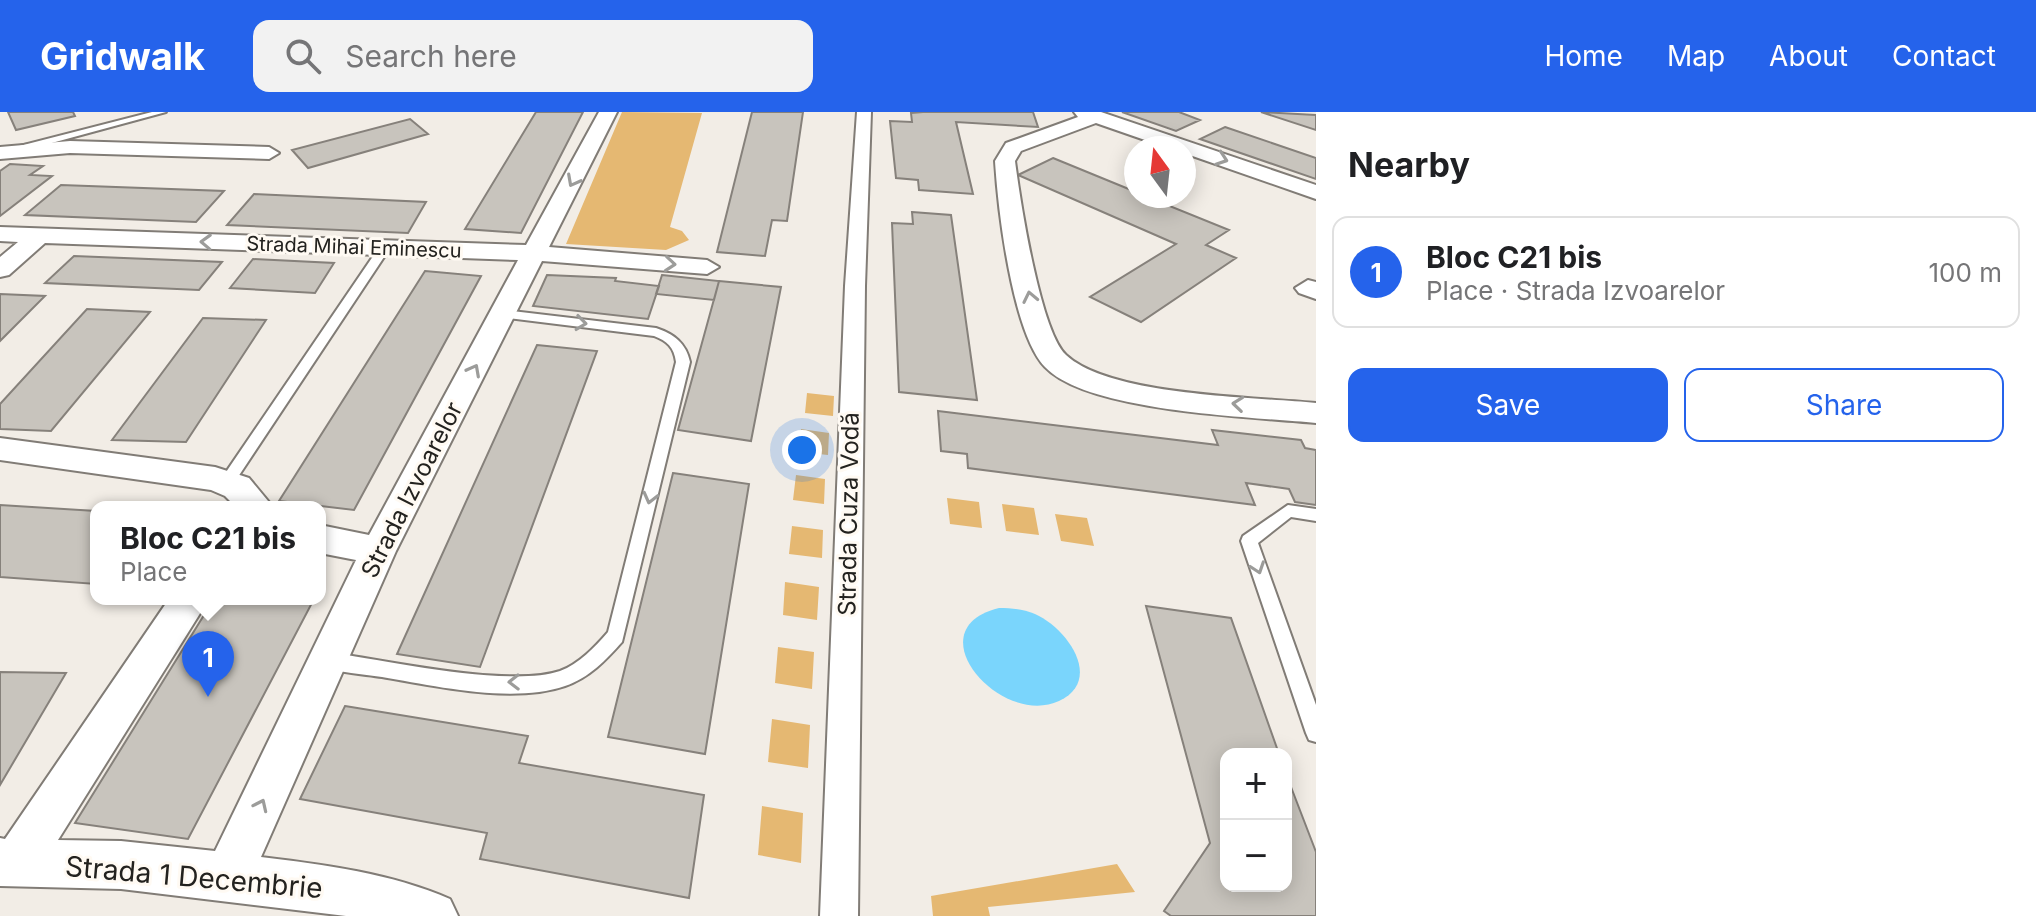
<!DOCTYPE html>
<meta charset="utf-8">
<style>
:root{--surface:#fff;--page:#f2f2f2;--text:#202124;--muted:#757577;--line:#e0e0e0;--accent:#2563eb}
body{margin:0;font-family:Inter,sans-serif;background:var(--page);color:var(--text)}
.controls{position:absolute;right:24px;bottom:24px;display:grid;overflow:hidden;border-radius:16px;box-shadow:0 4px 20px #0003}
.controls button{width:72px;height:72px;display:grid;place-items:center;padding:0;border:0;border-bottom:2px solid var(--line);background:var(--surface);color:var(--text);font:40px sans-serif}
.compass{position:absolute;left:1124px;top:24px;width:72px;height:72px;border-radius:50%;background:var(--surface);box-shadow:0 4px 20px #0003;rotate:345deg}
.you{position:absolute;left:802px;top:338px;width:28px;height:28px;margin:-20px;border:6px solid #fff;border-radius:50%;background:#1a73e8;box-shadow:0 0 0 12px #1a73e833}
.badge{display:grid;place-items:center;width:52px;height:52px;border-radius:50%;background:var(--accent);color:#fff;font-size:26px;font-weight:700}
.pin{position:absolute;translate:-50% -66px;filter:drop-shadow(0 2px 4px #0008)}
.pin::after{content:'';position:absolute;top:42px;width:28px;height:24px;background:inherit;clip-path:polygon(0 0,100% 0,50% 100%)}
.popup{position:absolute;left:90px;top:389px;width:236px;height:104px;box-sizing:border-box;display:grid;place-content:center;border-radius:16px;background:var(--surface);filter:drop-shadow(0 2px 6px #0005);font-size:26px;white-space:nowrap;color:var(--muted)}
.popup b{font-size:30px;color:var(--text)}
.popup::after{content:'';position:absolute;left:50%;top:100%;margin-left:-16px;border:16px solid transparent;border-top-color:var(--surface)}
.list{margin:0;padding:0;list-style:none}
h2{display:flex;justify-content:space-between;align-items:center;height:104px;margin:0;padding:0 32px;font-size:34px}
h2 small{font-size:26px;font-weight:400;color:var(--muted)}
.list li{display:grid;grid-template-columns:52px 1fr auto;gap:24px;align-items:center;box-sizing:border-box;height:112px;margin:0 16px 16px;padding:0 16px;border:2px solid var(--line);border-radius:16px}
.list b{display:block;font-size:30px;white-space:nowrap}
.list p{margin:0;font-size:26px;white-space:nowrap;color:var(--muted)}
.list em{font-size:26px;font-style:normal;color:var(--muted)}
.actions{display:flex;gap:16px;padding:24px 32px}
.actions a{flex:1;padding:18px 0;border:2px solid var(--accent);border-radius:16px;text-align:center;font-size:28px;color:var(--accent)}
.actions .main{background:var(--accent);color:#fff}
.icon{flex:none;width:44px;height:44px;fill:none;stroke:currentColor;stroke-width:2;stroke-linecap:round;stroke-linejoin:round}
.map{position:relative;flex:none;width:1316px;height:804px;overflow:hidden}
header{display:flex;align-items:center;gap:48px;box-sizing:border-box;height:112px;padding:0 40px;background:var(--accent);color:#fff}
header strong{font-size:38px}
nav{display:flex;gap:44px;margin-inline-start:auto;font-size:28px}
.search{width:560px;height:72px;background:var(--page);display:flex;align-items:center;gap:20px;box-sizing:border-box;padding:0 28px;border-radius:16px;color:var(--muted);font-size:30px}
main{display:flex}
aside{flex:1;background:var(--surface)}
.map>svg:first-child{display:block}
</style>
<header>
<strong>Gridwalk</strong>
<div class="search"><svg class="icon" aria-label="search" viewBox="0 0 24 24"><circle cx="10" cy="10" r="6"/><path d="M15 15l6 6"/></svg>Search here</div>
<nav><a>Home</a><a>Map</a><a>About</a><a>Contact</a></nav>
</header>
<main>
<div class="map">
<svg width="1316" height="804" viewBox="0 0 1316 804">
<rect width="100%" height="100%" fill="#f2ede6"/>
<!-- green -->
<path fill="#e5b872" d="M 622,0 L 702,1 L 670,115 L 682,119 L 689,128 L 666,138 L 566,132 Z
M 807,281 L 834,284 L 833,304 L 805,301 Z
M 801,317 L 829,321 L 828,343 L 799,340 Z
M 796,363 L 825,367 L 824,392 L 793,388 Z
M 947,386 L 979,390 L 982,416 L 950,412 Z
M 1002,392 L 1034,396 L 1039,423 L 1006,419 Z
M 1055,402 L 1087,406 L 1094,434 L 1061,429 Z
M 792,414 L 823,418 L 822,446 L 789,442 Z
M 785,470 L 819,475 L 817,508 L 783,503 Z
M 778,535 L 814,540 L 812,577 L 775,571 Z
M 772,607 L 810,613 L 808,656 L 768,650 Z
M 762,694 L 803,701 L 801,751 L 758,743 Z
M 1117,752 L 1135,780 L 988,795 L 990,804 L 933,804 L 931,784 Z"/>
<!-- water -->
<path fill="#7ad5fc" d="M 999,496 C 1011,496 1023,497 1035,502 C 1067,516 1104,568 1059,589 C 1001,616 913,517 999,496 Z"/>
<!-- building -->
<path fill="#c8c4bd" stroke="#86817b" stroke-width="2" d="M 8,0 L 73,0 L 75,4 L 16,18 Z
M 536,0 L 583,0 L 521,121 L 465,117 Z
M 752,0 L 803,0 L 787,109 L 772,108 L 765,144 L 717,140 Z
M 923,0 L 1033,0 L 1038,15 L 956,10 L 973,82 L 919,78 L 918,68 L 896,66 L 890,9 L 912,10 L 911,1 Z
M 1122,0 L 1179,0 L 1200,8 L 1176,19 Z
M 1261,0 L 1316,3 L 1316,18 Z
M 410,7 L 428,22 L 308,56 L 292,38 Z
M 1225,15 L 1316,46 L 1316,67 L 1200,27 Z
M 1053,46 L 1136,80 L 1136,84 L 1145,84 L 1229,118 L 1206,133 L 1236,146 L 1141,210 L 1090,185 L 1176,132 L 1018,63 Z
M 10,52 L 43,54 L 30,63 L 52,64 L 0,104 L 0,59 Z
M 61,73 L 224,79 L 196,110 L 25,103 Z
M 254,82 L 426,90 L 408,121 L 227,113 Z
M 912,100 L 951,103 L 977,288 L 899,280 L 892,111 L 913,112 Z
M 74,144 L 222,150 L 199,178 L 45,171 Z
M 253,147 L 334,151 L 315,181 L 230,176 Z
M 425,159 L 481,164 L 354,398 L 279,389 Z
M 547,163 L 616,166 L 615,169 L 659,174 L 648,207 L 533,194 Z
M 662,163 L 719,169 L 714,188 L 656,182 Z
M 719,169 L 781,175 L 751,329 L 678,318 Z
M 0,182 L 45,184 L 0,229 Z
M 87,197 L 150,200 L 51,319 L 0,317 L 0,292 Z
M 203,206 L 266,208 L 186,330 L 112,328 Z
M 537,233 L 597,239 L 480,555 L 397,542 Z
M 938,299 L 1218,333 L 1212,318 L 1301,328 L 1305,336 L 1316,338 L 1316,393 L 1295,390 L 1289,377 L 1246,371 L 1255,393 L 968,356 L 967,342 L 941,339 Z
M 673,361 L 749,372 L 705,642 L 608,625 Z
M 0,393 L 96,399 L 96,472 L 0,465 Z
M 214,487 L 314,487 L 188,727 L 75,711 Z
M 1146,494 L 1231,506 L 1279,642 L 1226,642 L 1226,774 L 1286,774 L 1286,662 L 1316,740 L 1316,804 L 1171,804 L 1164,799 L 1210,731 Z
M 0,560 L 66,561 L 0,673 Z
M 345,594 L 528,624 L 519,651 L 704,683 L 689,786 L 480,747 L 487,721 L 300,687 Z"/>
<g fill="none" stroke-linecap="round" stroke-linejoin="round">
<!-- service casing -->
<g stroke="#817c76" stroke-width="4">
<path id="service" d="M 152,0 L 166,0 L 0,45 L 0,39 Z
M 380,134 L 390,136 L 232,374 L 222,374 L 219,370 L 222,366 Z
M 504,198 L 656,216 C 674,222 686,231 690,250 L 622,530 C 606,548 589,566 565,574 C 513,592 435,574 382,565 C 362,562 340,561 321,554 L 319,548 L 321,542 L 328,540 C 384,548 509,576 560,559 C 579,552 595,535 608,520 L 676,250 C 674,235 667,229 654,224 L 500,205 L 500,199 Z
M 1288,393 L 1316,397 L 1316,409 L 1291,405 L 1258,431 L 1316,593 L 1316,630 L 1309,628 L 1306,621 L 1241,429 L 1243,424 Z"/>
</g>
<!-- pedestrian casing -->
<g stroke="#817c76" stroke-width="4">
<path id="pedestrian" d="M 857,0 L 871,0 L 865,174 L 858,804 L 820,804 L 845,174 Z"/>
</g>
<!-- minor casing -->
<g stroke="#817c76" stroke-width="4">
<path id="minor" d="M 599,0 L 617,0 L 549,135 L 707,148 L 719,155 L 707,162 L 542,149 L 396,439 L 261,745 C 326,753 390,761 450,787 L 458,804 L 346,804 L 121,777 L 0,774 L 0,726 L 5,727 L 169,487 L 209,487 L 58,728 L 121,729 L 215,739 L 356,448 L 320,441 L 320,413 L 369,423 L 518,148 L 45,131 L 9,163 L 0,165 L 0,145 L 18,130 L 0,129 L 0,115 L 526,133 Z
M 1074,0 L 1101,0 L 1316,73 L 1316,87 L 1184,41 L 1184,36 L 1168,36 L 1096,11 L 1021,39 L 1015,49 C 1020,87 1040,219 1066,243 C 1110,284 1255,285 1316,291 L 1316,311 C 1253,305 1087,300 1045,255 C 1012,220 998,97 995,49 L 1006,31 L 1078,5 Z
M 70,29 L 269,35 L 279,41 L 269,47 L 70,41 L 0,47 L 0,35 Z
M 1308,168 L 1316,170 L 1316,187 L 1299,181 L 1295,176 Z
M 0,326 L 215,355 L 249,366 L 273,395 L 236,395 L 225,384 L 211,378 L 0,348 Z"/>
</g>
<!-- service -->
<use href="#service" fill="#fff" fill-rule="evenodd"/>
<!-- pedestrian -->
<use href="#pedestrian" fill="#fff" fill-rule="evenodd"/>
<!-- minor -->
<use href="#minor" fill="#fff" fill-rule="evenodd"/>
</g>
<!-- one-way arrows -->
<defs><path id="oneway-chevron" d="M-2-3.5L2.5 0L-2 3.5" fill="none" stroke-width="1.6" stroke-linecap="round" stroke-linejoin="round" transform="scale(2)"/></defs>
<g stroke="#9c9c9a">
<use href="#oneway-chevron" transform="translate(1222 47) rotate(19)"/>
<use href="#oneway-chevron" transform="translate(573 69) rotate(118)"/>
<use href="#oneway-chevron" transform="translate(206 130) rotate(-178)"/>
<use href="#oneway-chevron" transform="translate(670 152) rotate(5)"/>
<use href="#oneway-chevron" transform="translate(1030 185) rotate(-102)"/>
<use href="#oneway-chevron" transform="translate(581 211) rotate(7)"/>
<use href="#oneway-chevron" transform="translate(474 258) rotate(-62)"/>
<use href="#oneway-chevron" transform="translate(1238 292) rotate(-174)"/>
<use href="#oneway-chevron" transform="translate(650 386) rotate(104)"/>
<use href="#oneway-chevron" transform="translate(1258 456) rotate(71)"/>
<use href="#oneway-chevron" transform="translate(514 570) rotate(179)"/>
<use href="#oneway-chevron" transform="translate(261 693) rotate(-65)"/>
</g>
<g text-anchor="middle" stroke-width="6" stroke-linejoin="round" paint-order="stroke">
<!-- far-street labels -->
<g font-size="20" fill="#23221f" stroke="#fffaf3">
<text transform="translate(354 135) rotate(2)" y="7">Strada Mihai Eminescu</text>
</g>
<!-- street labels -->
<g font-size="24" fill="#23221f" stroke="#fffaf3">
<text transform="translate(412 378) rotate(-63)" y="8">Strada Izvoarelor</text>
<text transform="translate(849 402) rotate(-89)" y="8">Strada Cuza Vodă</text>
</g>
<!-- near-street labels -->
<g font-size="28" fill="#23221f" stroke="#fffaf3">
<text transform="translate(194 765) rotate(5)" y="10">Strada 1 Decembrie</text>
</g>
</g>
</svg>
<div class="controls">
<button>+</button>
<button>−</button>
</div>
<svg class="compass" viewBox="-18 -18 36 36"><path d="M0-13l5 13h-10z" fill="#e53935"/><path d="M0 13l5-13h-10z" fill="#757577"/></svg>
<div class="you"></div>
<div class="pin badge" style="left:208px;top:585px">1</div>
<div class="popup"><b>Bloc C21 bis</b>Place</div>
</div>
<aside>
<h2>Nearby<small></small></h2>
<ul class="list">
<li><span class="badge">1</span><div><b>Bloc C21 bis</b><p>Place · Strada Izvoarelor</p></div><em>100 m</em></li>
</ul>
<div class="actions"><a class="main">Save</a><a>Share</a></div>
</aside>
</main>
